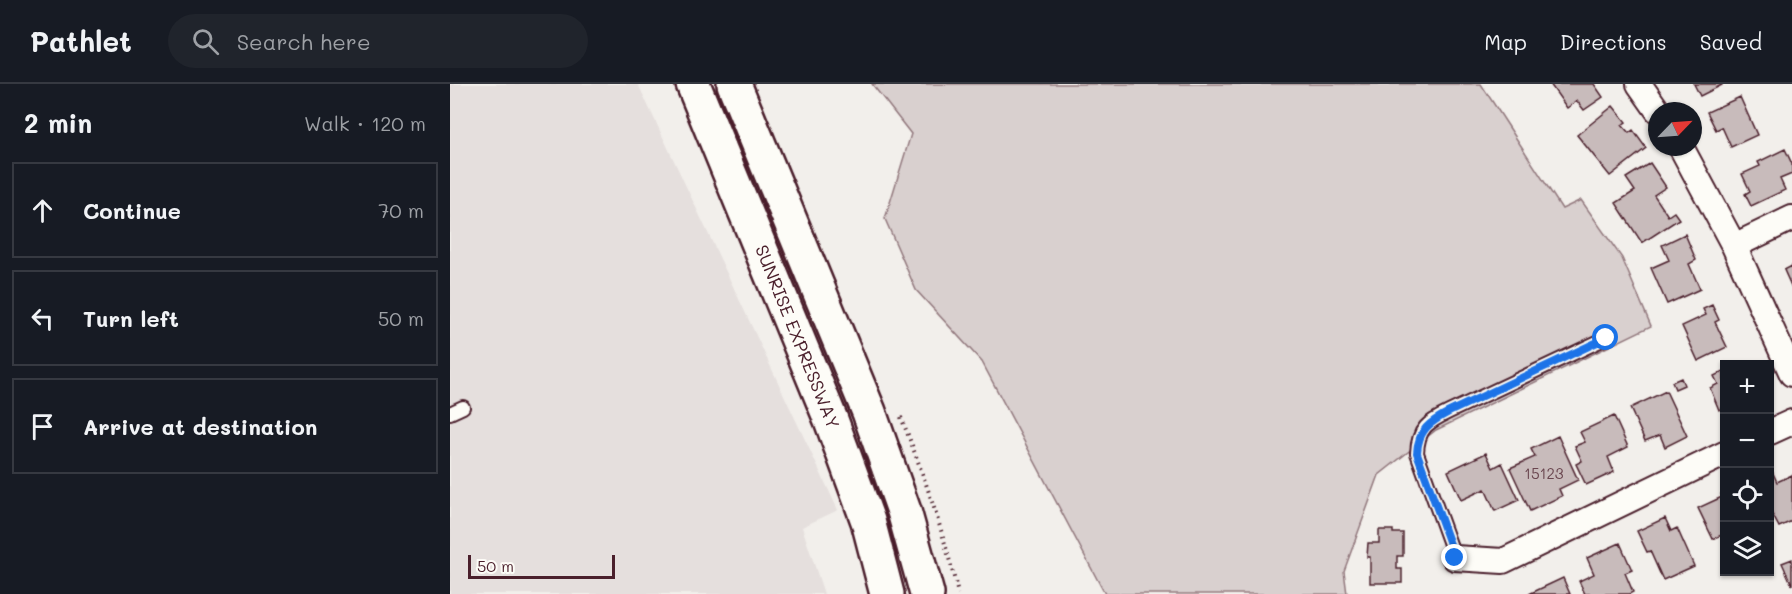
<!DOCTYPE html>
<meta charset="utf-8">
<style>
:root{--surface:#171b24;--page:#20242c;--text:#f1f3f6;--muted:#9ea1a6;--line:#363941}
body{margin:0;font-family:Mali,sans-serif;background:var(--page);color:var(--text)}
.controls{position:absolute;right:18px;bottom:18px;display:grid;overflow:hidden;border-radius:0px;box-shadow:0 2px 4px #0004}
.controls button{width:54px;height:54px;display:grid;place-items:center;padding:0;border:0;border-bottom:2px solid var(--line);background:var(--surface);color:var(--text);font:30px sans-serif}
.compass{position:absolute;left:1198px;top:18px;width:54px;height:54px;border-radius:50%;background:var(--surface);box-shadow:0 2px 4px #0004;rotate:65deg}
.scale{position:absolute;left:18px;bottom:15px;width:147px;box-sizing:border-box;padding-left:6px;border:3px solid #4a1f2b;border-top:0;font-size:16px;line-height:21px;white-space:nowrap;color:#4a1f2b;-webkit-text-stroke:4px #fdfcf7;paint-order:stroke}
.stop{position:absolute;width:18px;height:18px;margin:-14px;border:4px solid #1a73e8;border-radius:50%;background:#fff}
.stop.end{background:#1a73e8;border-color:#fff;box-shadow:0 2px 6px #0008}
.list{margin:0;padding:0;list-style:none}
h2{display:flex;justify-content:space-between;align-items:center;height:78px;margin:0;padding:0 24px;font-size:26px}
h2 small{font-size:20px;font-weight:400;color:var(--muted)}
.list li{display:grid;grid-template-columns:39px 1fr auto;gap:18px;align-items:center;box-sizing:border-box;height:96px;margin:0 12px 12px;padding:0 12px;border:2px solid var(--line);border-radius:0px}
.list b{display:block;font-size:22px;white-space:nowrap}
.list em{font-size:20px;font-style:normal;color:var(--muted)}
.icon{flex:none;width:33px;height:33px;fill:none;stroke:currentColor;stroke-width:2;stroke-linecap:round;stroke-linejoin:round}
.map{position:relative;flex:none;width:1342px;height:510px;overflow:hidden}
header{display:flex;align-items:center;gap:36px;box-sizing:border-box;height:84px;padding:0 30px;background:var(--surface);border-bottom:2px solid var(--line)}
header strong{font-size:28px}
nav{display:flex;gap:33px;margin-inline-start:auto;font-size:21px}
.search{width:420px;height:54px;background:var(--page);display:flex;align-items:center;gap:15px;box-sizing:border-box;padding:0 21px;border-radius:33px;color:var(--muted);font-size:22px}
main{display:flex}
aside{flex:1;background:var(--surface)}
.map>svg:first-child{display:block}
</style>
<header>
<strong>Pathlet</strong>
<div class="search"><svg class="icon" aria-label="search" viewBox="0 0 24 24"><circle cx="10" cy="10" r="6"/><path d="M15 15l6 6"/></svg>Search here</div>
<nav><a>Map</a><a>Directions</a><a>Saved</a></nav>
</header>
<main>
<aside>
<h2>2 min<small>Walk · 120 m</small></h2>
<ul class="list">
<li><svg class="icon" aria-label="ahead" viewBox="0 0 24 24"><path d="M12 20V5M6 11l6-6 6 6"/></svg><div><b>Continue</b></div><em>70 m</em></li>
<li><svg class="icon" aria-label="left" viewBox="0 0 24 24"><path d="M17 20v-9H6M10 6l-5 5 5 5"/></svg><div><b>Turn left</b></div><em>50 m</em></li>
<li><svg class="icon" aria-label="arrive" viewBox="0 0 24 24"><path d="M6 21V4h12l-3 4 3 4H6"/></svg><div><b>Arrive at destination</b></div></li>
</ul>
</aside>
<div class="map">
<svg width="1342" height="510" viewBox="0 0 1342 510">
<rect width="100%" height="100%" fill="#f2efeb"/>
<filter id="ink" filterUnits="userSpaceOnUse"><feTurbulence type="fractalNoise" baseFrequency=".0167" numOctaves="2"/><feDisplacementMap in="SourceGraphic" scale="12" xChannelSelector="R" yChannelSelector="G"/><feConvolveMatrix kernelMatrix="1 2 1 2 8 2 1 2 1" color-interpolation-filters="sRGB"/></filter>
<g filter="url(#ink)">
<!-- built -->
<path fill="#e5dfdd" d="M 0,0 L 188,0 L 388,426 L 352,443 L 374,510 L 0,510 Z"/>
<!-- green -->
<path fill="#d9d0cf" stroke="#92787d" stroke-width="1.5" d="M 422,0 L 1031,0 L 1112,125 L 1131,116 L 1172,174 L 1201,242 L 986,346 L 929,391 L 894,487 L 897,510 L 655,510 L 532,278 L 466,206 L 435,135 L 461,50 Z"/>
<!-- building -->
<path fill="#c8bbbb" stroke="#4a1f2b" stroke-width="1.5" d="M 1100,0 L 1144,0 L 1153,13 L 1134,26 L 1127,17 L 1117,24 Z
M 1244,0 L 1272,0 L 1272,1 L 1250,12 Z
M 1290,13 L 1307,51 L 1281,63 L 1272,43 L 1266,46 L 1257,28 Z
M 1163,22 L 1176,38 L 1172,41 L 1179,49 L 1183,46 L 1196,64 L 1160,92 L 1127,51 Z
M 1335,65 L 1342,80 L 1342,90 L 1330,95 L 1335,106 L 1301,122 L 1295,110 L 1300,107 L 1292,90 L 1310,82 L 1308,78 Z
M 1200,79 L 1216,103 L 1204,111 L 1218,132 L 1224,128 L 1229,135 L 1192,159 L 1166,119 L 1185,107 L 1176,94 Z
M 1235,150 L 1246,176 L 1239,180 L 1250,205 L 1217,220 L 1201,184 L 1219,176 L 1212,161 Z
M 1342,182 L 1342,204 L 1334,186 Z
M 1262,221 L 1269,236 L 1265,238 L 1277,263 L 1248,277 L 1232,242 L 1256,231 L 1253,225 Z
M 1274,287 L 1274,323 L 1269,326 L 1260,304 L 1268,300 L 1264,292 Z
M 1231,294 L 1234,301 L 1225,305 L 1222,298 Z
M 1216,307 L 1237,352 L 1215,363 L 1210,351 L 1195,357 L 1180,324 Z
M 1164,332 L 1178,363 L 1158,373 L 1164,388 L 1136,401 L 1126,380 L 1132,377 L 1125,362 L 1135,358 L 1130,348 Z
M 1108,352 L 1128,396 L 1109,405 L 1112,412 L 1080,427 L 1060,384 L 1085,373 L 1081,365 Z
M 1036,369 L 1043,384 L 1052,379 L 1069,416 L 1045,427 L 1035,405 L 1011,416 L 998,387 Z
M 1322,387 L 1327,398 L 1342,391 L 1342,437 L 1329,443 L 1321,428 L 1320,428 L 1320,388 Z
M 1274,408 L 1274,450 L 1263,455 L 1248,424 L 1272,413 L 1271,410 Z
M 1215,434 L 1221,447 L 1227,444 L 1244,482 L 1213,496 L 1200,467 L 1197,468 L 1187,447 Z
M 929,446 L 943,446 L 943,449 L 953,449 L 953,472 L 947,472 L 947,485 L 952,485 L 952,499 L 920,499 L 920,473 L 917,473 L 918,459 L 929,459 Z
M 1170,459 L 1182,486 L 1175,489 L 1183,508 L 1179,510 L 1135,510 L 1129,497 L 1144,490 L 1137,474 Z
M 1342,475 L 1342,501 L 1332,479 Z
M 1113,494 L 1120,510 L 1079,510 Z"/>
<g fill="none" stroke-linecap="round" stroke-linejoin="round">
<!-- lane casing -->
<g stroke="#4a1f2b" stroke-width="16">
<path id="lane" d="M 0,329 L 13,323
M 1005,474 L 967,369 C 968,344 978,338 999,328 L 1156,254"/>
</g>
<!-- street casing -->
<g stroke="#4a1f2b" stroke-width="28">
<path id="street" d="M 1189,0 L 1208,27
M 1231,63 L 1284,162 L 1342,290
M 1284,162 L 1342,134
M 1320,348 L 1342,338
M 1005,474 L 1053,477 L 1274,370"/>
</g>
<!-- highway casing -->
<g stroke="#4a1f2b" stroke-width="38">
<path id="highway" d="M 243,0 L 381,336 L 418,437 L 437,510
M 284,0 L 419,328 L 454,427 L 477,510"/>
</g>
<!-- path -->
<path stroke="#4a1f2b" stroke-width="4" stroke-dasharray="1.5 4.5" stroke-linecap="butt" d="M 451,333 C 474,391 494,449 508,510"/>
<!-- lane -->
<use href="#lane" stroke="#fdfcf7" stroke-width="12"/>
<!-- street -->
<use href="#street" stroke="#fdfcf7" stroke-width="24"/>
<!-- highway -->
<use href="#highway" stroke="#fdfcf7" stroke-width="33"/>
</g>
</g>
<g fill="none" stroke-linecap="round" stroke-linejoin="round" filter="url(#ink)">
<!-- route -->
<path stroke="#1a73e8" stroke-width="8" d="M 1005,474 L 967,369 C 968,346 980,338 999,328 L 1156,254"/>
</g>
<g text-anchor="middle" stroke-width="4.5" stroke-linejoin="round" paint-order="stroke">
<!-- number labels -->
<g font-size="15" fill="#6a464f">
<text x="1094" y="395">15123</text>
</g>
<!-- street labels -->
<g font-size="18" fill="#4a1f2b" stroke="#fdfcf7">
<text transform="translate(347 253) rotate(68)" y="6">SUNRISE EXPRESSWAY</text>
</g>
</g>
</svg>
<div class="controls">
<button>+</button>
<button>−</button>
<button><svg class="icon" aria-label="locate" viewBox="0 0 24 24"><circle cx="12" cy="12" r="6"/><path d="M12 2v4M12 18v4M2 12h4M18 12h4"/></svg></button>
<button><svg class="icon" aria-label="layers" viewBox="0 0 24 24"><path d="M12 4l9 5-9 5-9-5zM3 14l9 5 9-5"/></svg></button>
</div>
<svg class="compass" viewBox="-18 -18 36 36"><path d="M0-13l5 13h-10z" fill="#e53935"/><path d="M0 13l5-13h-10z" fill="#9ea1a6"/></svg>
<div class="scale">50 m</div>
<div class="stop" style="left:1156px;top:254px"></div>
<div class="stop end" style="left:1005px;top:474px"></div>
</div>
</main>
